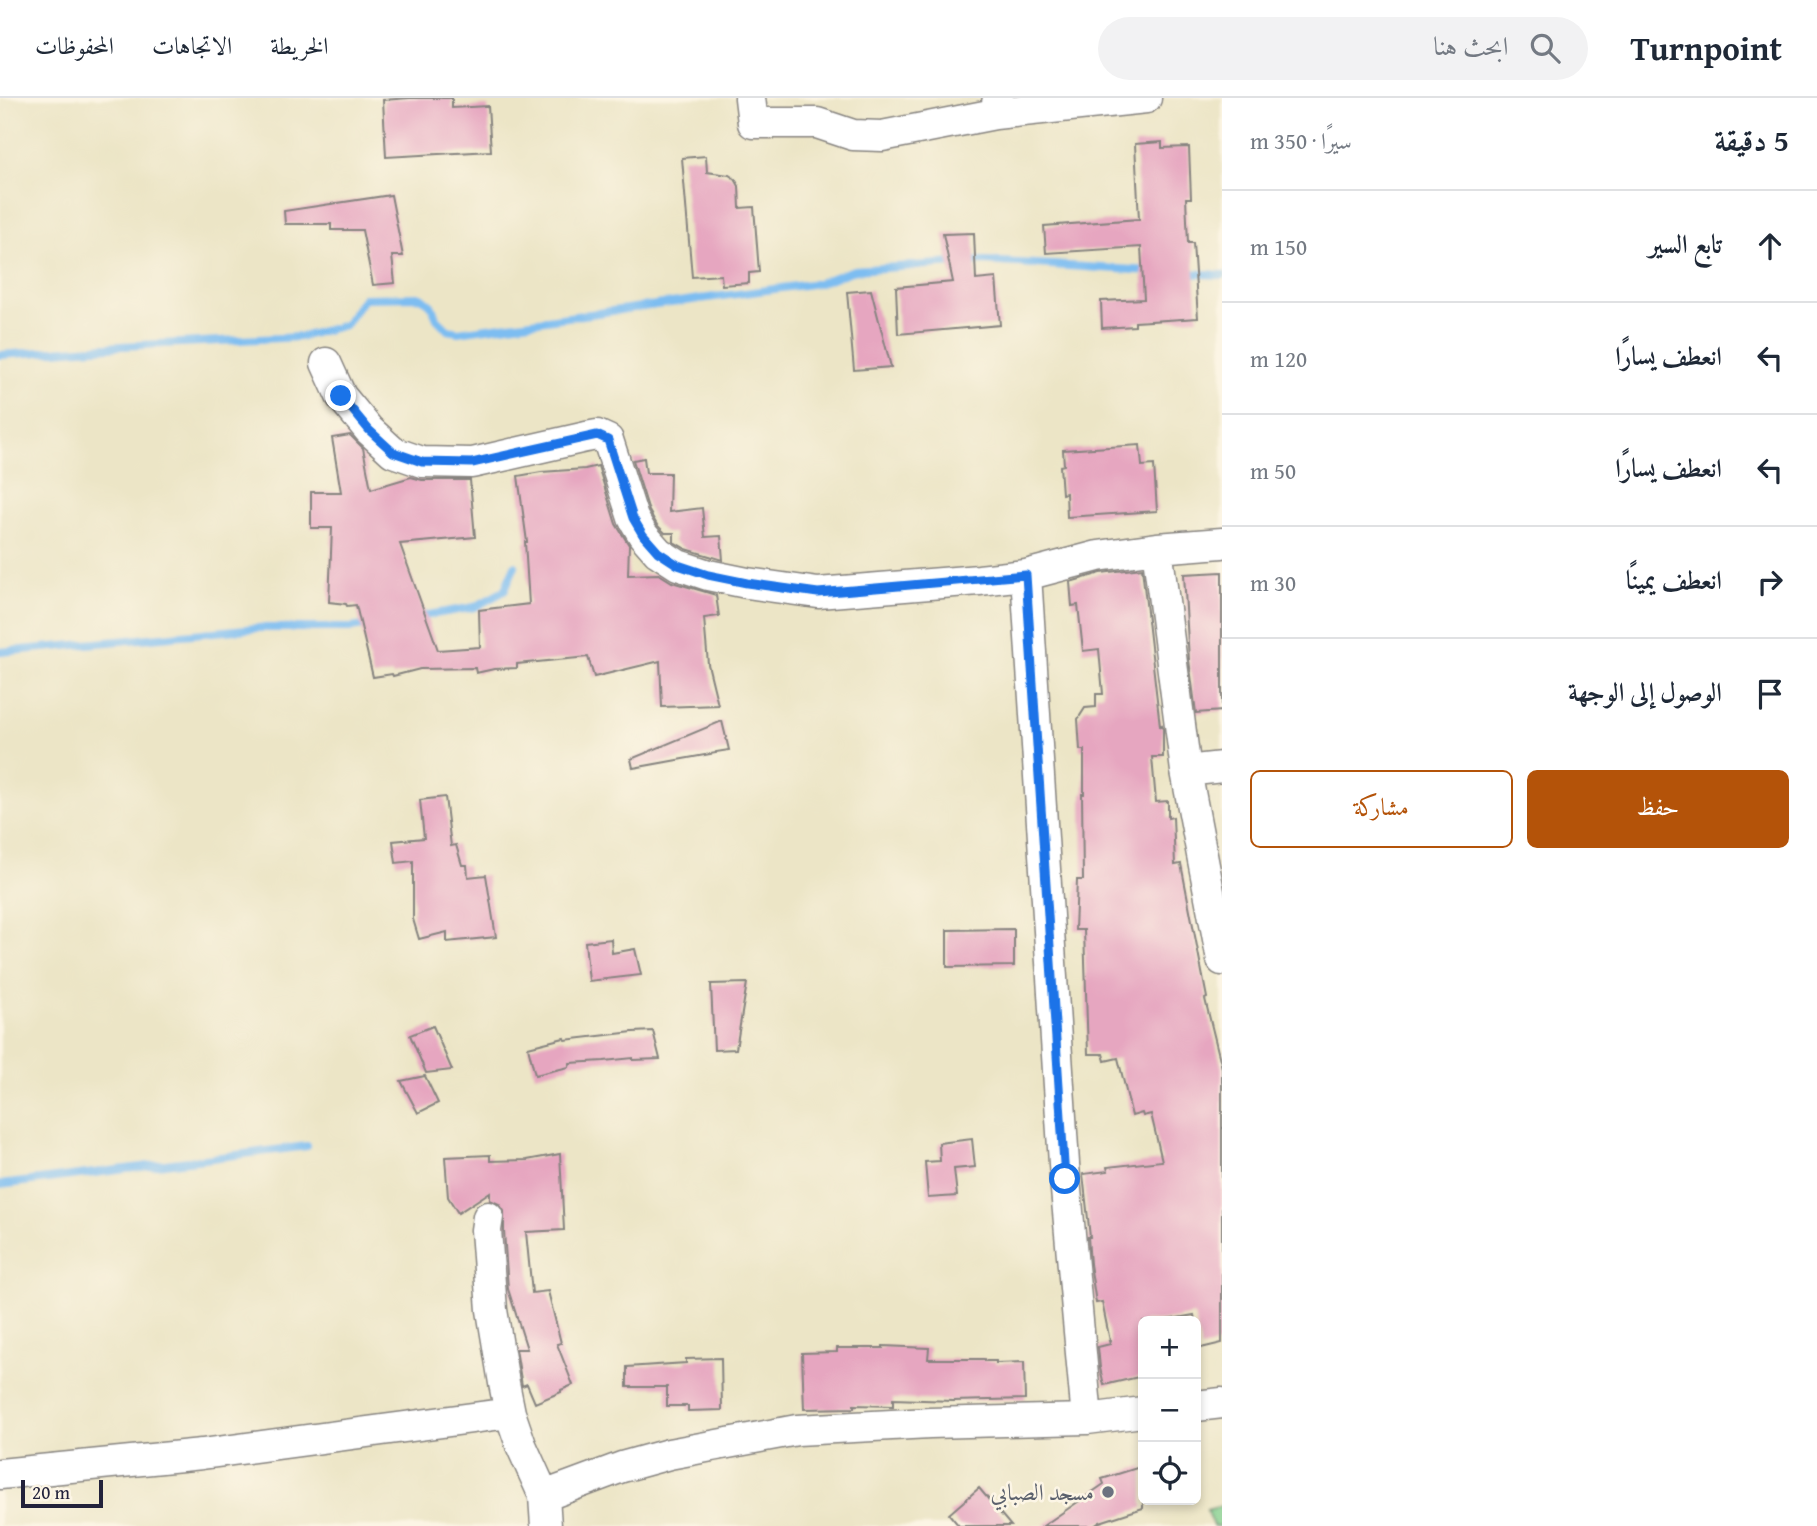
<!DOCTYPE html>
<html lang="ar">
<meta charset="utf-8">
<style>
:root{--surface:#fff;--page:#f2f2f3;--text:#1f2937;--muted:#747a83;--line:#e0e1e3;--accent:#b45309}
body{margin:0;font-family:"Gentium Book Plus",Amiri,serif;background:var(--page);color:var(--text);direction:rtl}
.controls{position:absolute;right:21px;bottom:21px;display:grid;overflow:hidden;border-radius:10px;box-shadow:0 4px 10px #0003}
.controls button{width:63px;height:63px;display:grid;place-items:center;padding:0;border:0;border-bottom:2px solid var(--line);background:var(--surface);color:var(--text);font:35px sans-serif}
.scale{position:absolute;left:21px;bottom:18px;width:82px;box-sizing:border-box;padding-left:7px;border:4px solid #22223b;border-top:0;font-size:19px;line-height:24px;white-space:nowrap;color:#22223b;-webkit-text-stroke:5px #fcf5e5;paint-order:stroke}
.stop{position:absolute;width:21px;height:21px;margin:-16px;border:5px solid #1a73e8;border-radius:50%;background:#fff}
.stop.end{background:#1a73e8;border-color:#fff;box-shadow:0 2px 7px #0008}
.list{margin:0;padding:0;list-style:none}
h2{display:flex;justify-content:space-between;align-items:center;height:91px;margin:0;padding:0 28px;font-size:30px}
h2 small{font-size:23px;font-weight:400;color:var(--muted)}
.list li{display:grid;grid-template-columns:46px 1fr auto;gap:21px;align-items:center;box-sizing:border-box;height:112px;padding:0 28px;border-top:2px solid var(--line)}
.list b{display:block;font-size:26px;white-space:nowrap}
.list em{font-size:23px;font-style:normal;color:var(--muted)}
.actions{display:flex;gap:14px;padding:21px 28px}
.actions a{flex:1;padding:16px 0;border:2px solid var(--accent);border-radius:10px;text-align:center;font-size:24px;color:var(--accent)}
.actions .main{background:var(--accent);color:#fff}
.icon{flex:none;width:38px;height:38px;fill:none;stroke:currentColor;stroke-width:2;stroke-linecap:round;stroke-linejoin:round}
.map{position:relative;flex:none;width:1222px;height:1428px;overflow:hidden;direction:ltr}
header{display:flex;align-items:center;gap:42px;box-sizing:border-box;height:98px;padding:0 35px;background:var(--surface);border-bottom:2px solid var(--line)}
header strong{font-size:33px}
nav{display:flex;gap:38px;margin-inline-start:auto;font-size:24px}
.search{width:490px;height:63px;background:var(--page);display:flex;align-items:center;gap:18px;box-sizing:border-box;padding:0 24px;border-radius:38px;color:var(--muted);font-size:26px}
main{display:flex}
aside{flex:1;background:var(--surface)}
.map>svg:first-child{display:block}
</style>
<header>
<strong>Turnpoint</strong>
<div class="search"><svg class="icon" aria-label="search" viewBox="0 0 24 24"><circle cx="10" cy="10" r="6"/><path d="M15 15l6 6"/></svg>ابحث هنا</div>
<nav><a>الخريطة</a><a>الاتجاهات</a><a>المحفوظات</a></nav>
</header>
<main>
<aside>
<h2>5 دقيقة<small>سيرًا · 350 m</small></h2>
<ul class="list">
<li><svg class="icon" aria-label="ahead" viewBox="0 0 24 24"><path d="M12 20V5M6 11l6-6 6 6"/></svg><div><b>تابع السير</b></div><em>150 m</em></li>
<li><svg class="icon" aria-label="left" viewBox="0 0 24 24"><path d="M17 20v-9H6M10 6l-5 5 5 5"/></svg><div><b>انعطف يسارًا</b></div><em>120 m</em></li>
<li><svg class="icon" aria-label="left" viewBox="0 0 24 24"><path d="M17 20v-9H6M10 6l-5 5 5 5"/></svg><div><b>انعطف يسارًا</b></div><em>50 m</em></li>
<li><svg class="icon" aria-label="right" viewBox="0 0 24 24"><path d="M7 20v-9h11M14 6l5 5-5 5"/></svg><div><b>انعطف يمينًا</b></div><em>30 m</em></li>
<li><svg class="icon" aria-label="arrive" viewBox="0 0 24 24"><path d="M6 21V4h12l-3 4 3 4H6"/></svg><div><b>الوصول إلى الوجهة</b></div></li>
</ul>
<div class="actions"><a class="main">حفظ</a><a>مشاركة</a></div>
</aside>
<div class="map">
<svg width="1222" height="1428" viewBox="0 0 1222 1428">
<rect width="100%" height="100%" fill="#fcf5e5"/>
<filter id="ink" filterUnits="userSpaceOnUse"><feTurbulence type="fractalNoise" baseFrequency=".0143" numOctaves="2"/><feDisplacementMap in="SourceGraphic" scale="14" xChannelSelector="R" yChannelSelector="G"/><feConvolveMatrix kernelMatrix="1 2 1 2 8 2 1 2 1" color-interpolation-filters="sRGB"/></filter>
<filter id="wash" filterUnits="userSpaceOnUse"><feTurbulence type="fractalNoise" baseFrequency=".00686" numOctaves="4" result="noise"/><feDisplacementMap in="SourceGraphic" scale="28" xChannelSelector="R" yChannelSelector="G"/><feGaussianBlur stdDeviation="1.57" result="paint"/><feColorMatrix in="noise" values="0 0 0 0 0 0 0 0 0 0 0 0 0 0 0 0 0 1.4 0 .05"/><feComposite in="paint" operator="in"/></filter>
<g filter="url(#wash)">
<rect width="100%" height="100%" fill="#ece5c6"/>
<!-- green -->
<path fill="#82cf8e" stroke="#527864" stroke-width="2" d="M 1222,1408 L 1222,1428 L 1213,1428 L 1207,1412 Z"/>
<g fill="none" stroke-linecap="round" stroke-linejoin="round">
<!-- stream -->
<path stroke="#7dbdf1" stroke-width="8" d="M 1185,175 L 1222,177
M 0,257 L 121,248 L 300,239 L 345,227 L 364,200 L 421,199 L 431,207 L 437,221 L 448,232 L 458,234 L 818,185 L 854,172 L 984,163 L 1151,173
M 417,519 L 475,509 L 504,493 L 515,468
M 0,554 L 257,530 L 351,530 L 370,527
M 0,1087 L 307,1048"/>
</g>
<g id="blocks">
<!-- building -->
<path fill="#e6a6c0" d="M 410,0 L 452,0 L 452,10 L 488,8 L 491,53 L 386,59 L 383,2 Z
M 1162,44 L 1162,50 L 1189,49 L 1191,100 L 1186,100 L 1188,145 L 1193,145 L 1198,220 L 1135,224 L 1135,228 L 1102,230 L 1101,203 L 1144,201 L 1141,149 L 1046,155 L 1044,128 L 1139,121 L 1135,46 Z
M 706,58 L 707,74 L 729,77 L 735,81 L 739,88 L 740,110 L 754,109 L 759,174 L 749,175 L 749,185 L 722,187 L 721,177 L 692,179 L 682,60 Z
M 391,97 L 403,158 L 392,158 L 395,185 L 373,187 L 362,132 L 331,132 L 331,126 L 285,126 L 284,113 Z
M 974,135 L 976,182 L 996,180 L 1000,227 L 898,236 L 896,189 L 953,184 L 943,136 Z
M 871,192 L 891,269 L 854,272 L 847,194 Z
M 350,337 L 363,350 L 371,391 L 411,379 L 422,382 L 470,382 L 475,439 L 400,446 L 438,552 L 480,549 L 479,512 L 529,506 L 525,444 L 527,444 L 518,378 L 541,374 L 585,371 L 598,368 L 616,426 L 629,447 L 628,477 L 659,476 L 672,484 L 716,497 L 719,518 L 704,520 L 708,566 L 718,607 L 662,609 L 660,563 L 594,579 L 588,559 L 517,566 L 517,570 L 494,571 L 476,575 L 475,570 L 420,571 L 393,578 L 392,576 L 373,579 L 356,507 L 347,508 L 346,506 L 329,504 L 332,430 L 311,430 L 311,394 L 341,394 L 332,340 Z
M 1140,347 L 1142,368 L 1154,367 L 1157,413 L 1067,419 L 1066,395 L 1062,396 L 1060,368 L 1064,367 L 1063,352 Z
M 644,360 L 646,375 L 670,375 L 669,414 L 702,410 L 705,439 L 721,438 L 723,462 L 686,451 L 674,444 L 674,435 L 665,435 L 657,427 L 649,413 L 633,362 Z
M 1142,470 L 1160,628 L 1162,627 L 1163,631 L 1163,659 L 1152,659 L 1156,704 L 1168,703 L 1168,720 L 1173,719 L 1175,767 L 1181,766 L 1207,900 L 1205,901 L 1222,970 L 1222,1245 L 1201,1250 L 1194,1217 L 1161,1223 L 1143,1223 L 1143,1278 L 1104,1287 L 1100,1270 L 1098,1249 L 1110,1246 L 1109,1243 L 1110,1243 L 1102,1204 L 1096,1205 L 1090,1166 L 1088,1139 L 1090,1139 L 1083,1076 L 1108,1073 L 1107,1069 L 1162,1063 L 1151,1016 L 1143,1018 L 1142,1015 L 1132,1018 L 1118,960 L 1105,963 L 1103,956 L 1088,956 L 1084,832 L 1075,832 L 1077,782 L 1083,782 L 1082,696 L 1084,696 L 1084,652 L 1080,652 L 1078,621 L 1085,610 L 1096,609 L 1096,596 L 1103,596 L 1099,551 L 1083,553 L 1078,507 L 1072,508 L 1070,484 L 1101,475 Z
M 1222,474 L 1222,613 L 1196,615 L 1189,562 L 1184,476 Z
M 722,623 L 729,652 L 716,654 L 716,655 L 633,670 L 631,661 Z
M 445,699 L 451,748 L 456,747 L 462,767 L 467,767 L 468,779 L 486,777 L 496,839 L 447,844 L 447,834 L 419,841 L 413,821 L 413,763 L 396,765 L 393,743 L 424,740 L 420,702 Z
M 1014,831 L 1014,868 L 947,869 L 947,832 Z
M 611,841 L 612,855 L 635,851 L 641,877 L 589,883 L 585,844 Z
M 747,885 L 736,951 L 714,952 L 711,886 Z
M 433,928 L 452,972 L 426,975 L 410,937 Z
M 653,933 L 660,961 L 633,962 L 633,960 L 604,963 L 570,965 L 569,969 L 535,977 L 528,949 L 564,940 L 565,942 L 633,934 Z
M 425,978 L 438,1005 L 418,1015 L 401,983 Z
M 972,1041 L 975,1069 L 954,1071 L 957,1098 L 928,1100 L 925,1064 L 940,1063 L 939,1045 Z
M 560,1056 L 564,1132 L 526,1134 L 532,1195 L 548,1193 L 561,1245 L 557,1246 L 573,1287 L 561,1292 L 561,1294 L 535,1305 L 527,1286 L 522,1288 L 516,1251 L 527,1251 L 508,1191 L 504,1133 L 504,1113 L 499,1106 L 490,1102 L 490,1094 L 458,1115 L 448,1099 L 445,1059 L 490,1057 L 490,1063 L 527,1062 Z
M 883,1248 L 929,1250 L 928,1261 L 984,1261 L 985,1263 L 996,1263 L 996,1265 L 1024,1264 L 1025,1301 L 953,1303 L 893,1301 L 893,1308 L 854,1307 L 854,1310 L 804,1311 L 802,1255 L 837,1254 L 837,1250 L 883,1250 Z
M 721,1260 L 722,1312 L 688,1313 L 688,1308 L 667,1308 L 667,1289 L 627,1289 L 627,1269 L 686,1265 L 686,1261 Z
M 1143,1368 L 1143,1410 L 1100,1424 L 1094,1428 L 1043,1428 L 1104,1386 L 1102,1381 Z
M 979,1390 L 1011,1428 L 959,1428 L 949,1416 Z"/>
</g>
</g>
<g filter="url(#ink)">
<use href="#blocks" fill-opacity="0" stroke="#878480" stroke-width="2"/>
<g fill="none" stroke-linecap="round" stroke-linejoin="round">
<!-- minor casing -->
<g stroke="#878480" stroke-width="33">
<path id="minor" d="M 750,0 L 753,25 L 817,25 L 853,37 L 882,38 L 995,16 L 998,0
M 995,16 L 1146,0
M 326,265 L 341,298 L 369,332 L 393,354 L 422,364 L 472,365 L 586,339 L 597,337 L 608,342 L 633,420 L 643,437 L 658,454 L 678,467 L 708,477 L 747,485 L 818,495 L 979,482 L 1026,477 L 1098,458 L 1157,450 L 1222,445
M 1157,450 L 1186,673 L 1222,862
M 1026,477 L 1065,1081 L 1087,1321
M 1186,673 L 1222,669
M 488,1119 L 486,1132 L 492,1212 L 504,1285 L 510,1315 L 521,1347 L 544,1398 L 546,1428
M 1196,1308 L 1222,1305
M 0,1376 L 202,1356 L 510,1315
M 544,1398 L 622,1369 L 669,1356 L 797,1332 L 930,1325 L 1087,1321 L 1143,1314"/>
</g>
<!-- minor -->
<use href="#minor" stroke="#fff" stroke-width="30"/>
</g>
</g>
<g fill="none" stroke-linecap="round" stroke-linejoin="round" filter="url(#ink)">
<!-- route -->
<path stroke="#1a73e8" stroke-width="9" d="M 341,298 L 369,332 L 393,354 L 422,364 L 472,365 L 597,337 L 608,342 L 633,420 L 643,437 L 658,454 L 678,467 L 708,477 L 747,485 L 818,495 L 1026,477 L 1065,1081"/>
</g>
<!-- markers -->
<circle fill="#6b7280" stroke="#fcf5e5" stroke-width="2.5" cx="1108" cy="1394" r="7"/>
<g text-anchor="middle" stroke-width="5" stroke-linejoin="round" paint-order="stroke">
<!-- worship labels -->
<g font-size="23" fill="#5b616d" stroke="#fcf5e5" text-anchor="end">
<text x="1094" y="1402">مسجد الصبابي</text>
</g>
</g>
</svg>
<div class="controls">
<button>+</button>
<button>−</button>
<button><svg class="icon" aria-label="locate" viewBox="0 0 24 24"><circle cx="12" cy="12" r="6"/><path d="M12 2v4M12 18v4M2 12h4M18 12h4"/></svg></button>
</div>
<div class="scale">20 m</div>
<div class="stop" style="left:1065px;top:1081px"></div>
<div class="stop end" style="left:341px;top:298px"></div>
</div>
</main>
